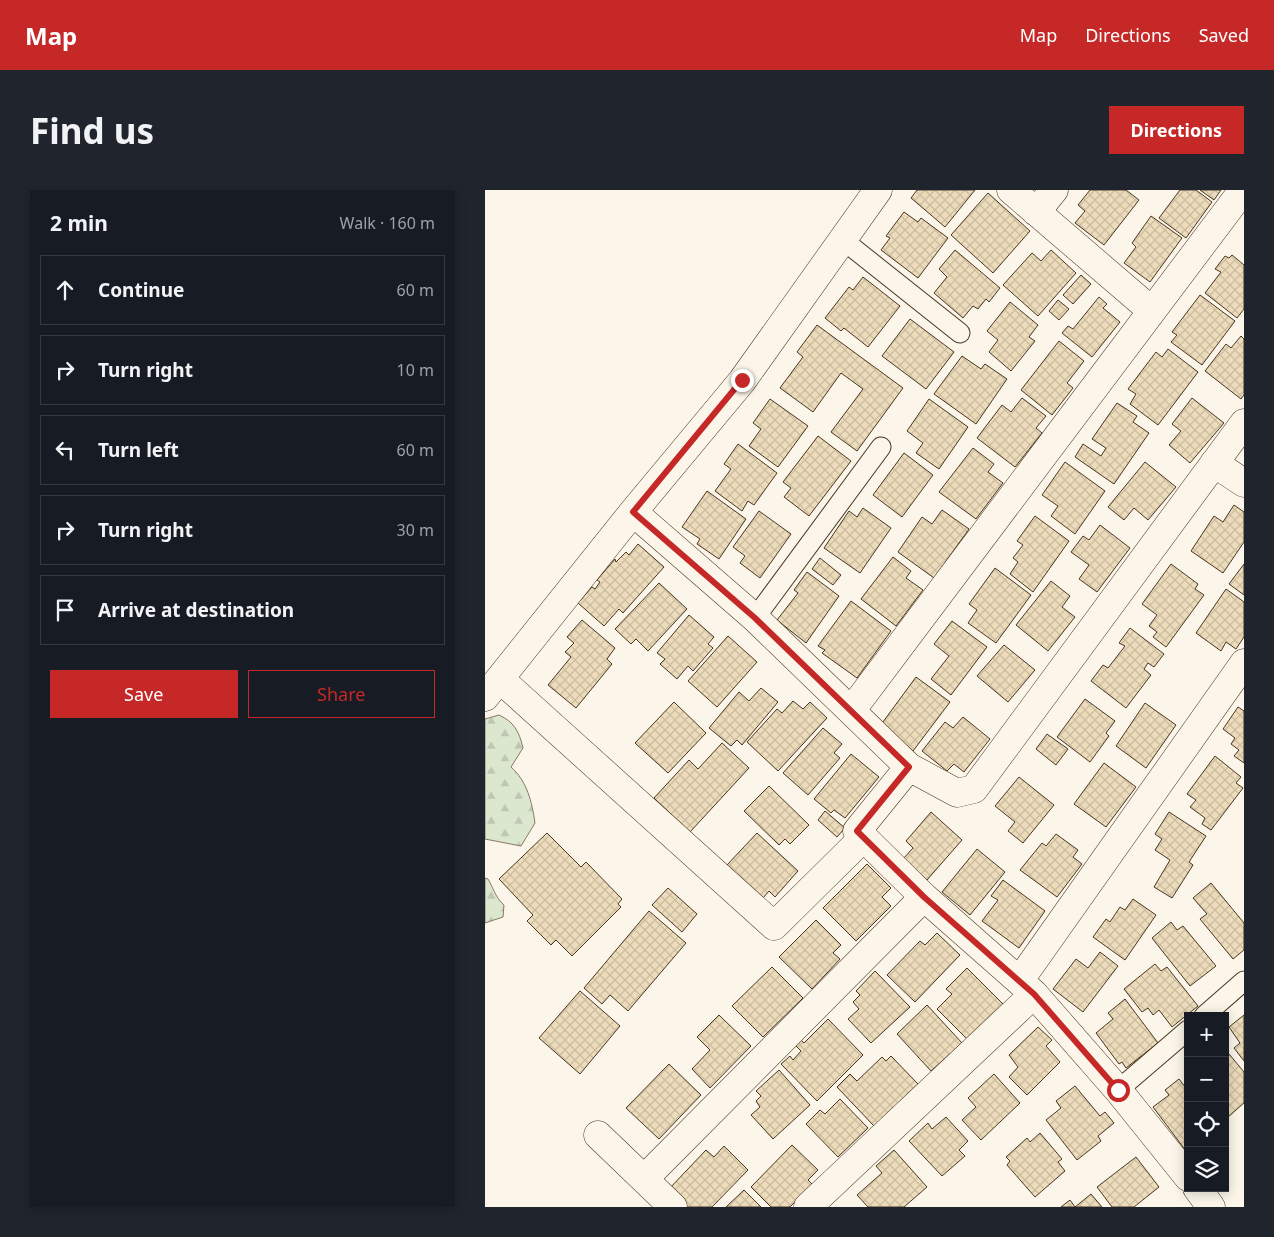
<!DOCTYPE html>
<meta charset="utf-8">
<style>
:root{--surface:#171b24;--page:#20242c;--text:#f1f3f6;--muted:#9ea1a6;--line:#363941;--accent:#c62828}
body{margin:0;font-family:"Noto Sans",sans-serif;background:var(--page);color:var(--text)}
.controls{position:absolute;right:15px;bottom:15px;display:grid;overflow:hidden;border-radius:0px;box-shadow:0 2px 12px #0003}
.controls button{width:45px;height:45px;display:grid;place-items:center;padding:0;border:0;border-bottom:1px solid var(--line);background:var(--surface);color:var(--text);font:25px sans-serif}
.stop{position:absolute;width:15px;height:15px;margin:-11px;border:4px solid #c62828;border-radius:50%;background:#fff}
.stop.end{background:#c62828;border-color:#fff;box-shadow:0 1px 5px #0008}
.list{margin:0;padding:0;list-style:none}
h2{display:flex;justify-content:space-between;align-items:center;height:65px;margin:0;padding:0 20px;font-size:21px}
h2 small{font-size:16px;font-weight:400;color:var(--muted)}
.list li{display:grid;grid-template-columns:32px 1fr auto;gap:15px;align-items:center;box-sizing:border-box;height:70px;margin:0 10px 10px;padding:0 10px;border:1px solid var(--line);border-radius:0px}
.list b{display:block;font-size:19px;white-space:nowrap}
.list em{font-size:16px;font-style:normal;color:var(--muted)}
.actions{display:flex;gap:10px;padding:15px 20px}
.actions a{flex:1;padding:11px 0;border:1px solid var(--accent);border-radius:0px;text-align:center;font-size:18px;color:var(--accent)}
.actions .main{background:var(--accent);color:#fff}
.icon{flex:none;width:28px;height:28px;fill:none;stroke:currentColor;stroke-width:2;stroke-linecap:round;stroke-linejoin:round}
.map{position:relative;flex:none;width:759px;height:1017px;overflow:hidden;border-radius:0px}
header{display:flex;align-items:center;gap:30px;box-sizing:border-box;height:70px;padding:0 25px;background:var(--accent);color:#fff}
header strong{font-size:24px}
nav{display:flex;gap:28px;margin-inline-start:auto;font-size:18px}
.intro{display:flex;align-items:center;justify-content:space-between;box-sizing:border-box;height:120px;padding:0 30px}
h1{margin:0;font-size:35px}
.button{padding:12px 22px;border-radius:0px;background:var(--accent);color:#fff;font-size:18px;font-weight:700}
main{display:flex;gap:30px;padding:0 30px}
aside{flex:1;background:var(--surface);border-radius:0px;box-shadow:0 2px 12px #0003}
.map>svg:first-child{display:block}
</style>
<header>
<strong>Map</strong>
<nav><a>Map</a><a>Directions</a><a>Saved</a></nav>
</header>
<div class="intro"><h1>Find us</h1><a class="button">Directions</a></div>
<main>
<aside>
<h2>2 min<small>Walk · 160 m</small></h2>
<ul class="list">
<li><svg class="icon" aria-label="ahead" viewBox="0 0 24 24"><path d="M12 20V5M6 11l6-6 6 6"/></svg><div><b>Continue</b></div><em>60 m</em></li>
<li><svg class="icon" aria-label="right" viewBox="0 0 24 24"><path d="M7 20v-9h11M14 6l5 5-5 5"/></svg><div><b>Turn right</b></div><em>10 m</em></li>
<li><svg class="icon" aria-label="left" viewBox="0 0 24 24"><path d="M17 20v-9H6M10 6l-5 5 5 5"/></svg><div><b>Turn left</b></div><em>60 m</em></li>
<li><svg class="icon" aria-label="right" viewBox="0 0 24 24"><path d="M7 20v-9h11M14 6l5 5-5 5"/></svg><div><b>Turn right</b></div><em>30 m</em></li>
<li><svg class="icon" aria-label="arrive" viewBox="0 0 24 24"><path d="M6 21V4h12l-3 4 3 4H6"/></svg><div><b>Arrive at destination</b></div></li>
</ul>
<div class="actions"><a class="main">Save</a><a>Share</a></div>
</aside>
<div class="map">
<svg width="759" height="1017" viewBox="0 0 759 1017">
<defs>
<pattern id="forest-firs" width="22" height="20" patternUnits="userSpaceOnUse" patternTransform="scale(1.25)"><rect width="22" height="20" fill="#dce7d0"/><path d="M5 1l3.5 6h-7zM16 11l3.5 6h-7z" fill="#bec7b2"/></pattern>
<pattern id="building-cross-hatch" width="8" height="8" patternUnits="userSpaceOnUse" patternTransform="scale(1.25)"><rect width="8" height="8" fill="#ecdcbc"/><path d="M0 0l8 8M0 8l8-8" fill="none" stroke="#ccbda1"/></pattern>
</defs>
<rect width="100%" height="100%" fill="#fbf6e9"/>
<!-- forest -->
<path fill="url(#forest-firs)" stroke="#887966" d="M 14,525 C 29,532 34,541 38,558 L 26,577 C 42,591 47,612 50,633 L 36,656 L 0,649 L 0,529 Z
M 0,688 L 3,689 C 9,699 10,707 19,715 L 18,727 L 0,733 Z"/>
<!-- building -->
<path fill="url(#building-cross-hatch)" stroke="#4a3520" d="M 432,0 L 490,0 L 460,37 L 426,8 Z
M 605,0 L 641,0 L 654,10 L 619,55 L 590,33 L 600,21 L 593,15 Z
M 695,0 L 711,0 L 727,12 L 701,48 L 674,28 Z
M 715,0 L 736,0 L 729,10 Z
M 503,3 L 545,41 L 508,83 L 466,45 Z
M 419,22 L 433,32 L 436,28 L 463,48 L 433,88 L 396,60 L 405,48 L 401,46 Z
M 666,26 L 697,48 L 665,92 L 639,73 L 651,57 L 647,53 Z
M 470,60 L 515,98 L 504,112 L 501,109 L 493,119 L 488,116 L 478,128 L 449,103 L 462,87 L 454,79 Z
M 566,60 L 591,83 L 553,126 L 518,95 L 547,63 L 556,71 Z
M 747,65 L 759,75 L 759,119 L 752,128 L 720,103 L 736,82 L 730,79 L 740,66 L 744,68 Z
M 596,85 L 606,94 L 588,114 L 578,105 Z
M 378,87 L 415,116 L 383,157 L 359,138 L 356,141 L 340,128 L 364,97 L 368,100 Z
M 715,105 L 750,131 L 717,175 L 686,152 L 692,145 L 687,142 Z
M 614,107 L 622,114 L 618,118 L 635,132 L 607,167 L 577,143 L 583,136 L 588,139 Z
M 573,110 L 584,119 L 574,130 L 564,121 Z
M 525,112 L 553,135 L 544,147 L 550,151 L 526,181 L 504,162 L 513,150 L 502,141 Z
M 425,129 L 469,162 L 441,199 L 397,166 Z
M 332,135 L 418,198 L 372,261 L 346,242 L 378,199 L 356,183 L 328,222 L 295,198 L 318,167 L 312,162 Z
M 756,146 L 759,149 L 759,205 L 756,209 L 720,181 L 741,154 L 746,158 Z
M 574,151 L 599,171 L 582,193 L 588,198 L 567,225 L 536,200 Z
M 683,159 L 713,182 L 673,235 L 645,214 L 651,204 L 643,199 L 671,162 L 677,167 Z
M 477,166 L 496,179 L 500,174 L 522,189 L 491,234 L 449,204 Z
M 537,208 L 561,226 L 551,238 L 557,243 L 530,277 L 492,248 L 517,215 L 526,222 Z
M 707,208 L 739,233 L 705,273 L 684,255 L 696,241 L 687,234 Z
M 285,209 L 323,236 L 293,277 L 264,256 L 276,239 L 268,233 Z
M 444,209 L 483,237 L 454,279 L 431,263 L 438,253 L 422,241 Z
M 632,213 L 652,226 L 648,232 L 664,243 L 629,294 L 590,267 L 598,254 L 616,266 L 621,258 L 607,249 Z
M 333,246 L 366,271 L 324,326 L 299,307 L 306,298 L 298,292 Z
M 253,254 L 292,283 L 269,315 L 263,311 L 257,321 L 230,301 L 246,279 L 239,274 Z
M 488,258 L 509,274 L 503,282 L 518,293 L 491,329 L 454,302 Z
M 419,263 L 448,285 L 417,327 L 388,305 Z
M 580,272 L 620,301 L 590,344 L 566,326 L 573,316 L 557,305 Z
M 660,272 L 691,297 L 663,330 L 649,318 L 639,330 L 623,317 Z
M 222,301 L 261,329 L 234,369 L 212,354 L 215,349 L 197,337 Z
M 749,315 L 759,322 L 759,352 L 738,383 L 706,361 L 729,326 L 738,332 Z
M 378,318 L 406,338 L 375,383 L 339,358 L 364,321 L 372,327 Z
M 457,320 L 484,339 L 449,388 L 413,362 L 437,327 L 447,334 Z
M 274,321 L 306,344 L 275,388 L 255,373 L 260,366 L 248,357 Z
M 550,326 L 584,351 L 548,402 L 525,384 L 533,372 L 528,368 L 538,355 L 532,351 Z
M 615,335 L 645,358 L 612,402 L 594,389 L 604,375 L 586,362 L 598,346 L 604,350 Z
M 153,354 L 179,377 L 138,423 L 134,419 L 119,436 L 93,413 L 107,397 L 110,399 L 115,392 L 112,390 L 130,369 L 131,372 L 141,362 L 144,365 Z
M 408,367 L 426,381 L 421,388 L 438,400 L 411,436 L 376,409 Z
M 335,368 L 356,385 L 348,395 L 327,379 Z
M 686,374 L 713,394 L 710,399 L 719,405 L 681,457 L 668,447 L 672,442 L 664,436 L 672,425 L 657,414 Z
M 759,374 L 759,405 L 744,394 Z
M 510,378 L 546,405 L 511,453 L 483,433 L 492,420 L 484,414 Z
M 322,382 L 354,406 L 321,453 L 292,430 L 313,403 L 309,400 Z
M 566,391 L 585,406 L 577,417 L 590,427 L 563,461 L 531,435 Z
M 174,393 L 202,419 L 163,461 L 151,449 L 146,454 L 130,439 Z
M 741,399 L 759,412 L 759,447 L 751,459 L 741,452 L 736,461 L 711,443 Z
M 366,411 L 406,441 L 372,488 L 337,463 L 340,460 L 333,456 Z
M 204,425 L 229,447 L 223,454 L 228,458 L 208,481 L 203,476 L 192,489 L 175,474 L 180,469 L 172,463 Z
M 97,430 L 130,458 L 122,469 L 127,474 L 91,518 L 63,495 L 86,467 L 80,462 L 89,453 L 82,447 Z
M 467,431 L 502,457 L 466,505 L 446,489 L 464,466 L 449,454 Z
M 645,438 L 679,464 L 669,477 L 663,473 L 659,479 L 666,485 L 641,518 L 606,491 L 618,475 L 623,478 L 640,456 L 634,453 Z
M 243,446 L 272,472 L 232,517 L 203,491 Z
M 519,455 L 550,480 L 523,512 L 492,486 Z
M 431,487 L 465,512 L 428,561 L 395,536 Z
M 276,498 L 293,512 L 257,555 L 252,550 L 246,556 L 224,538 L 254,502 L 264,511 Z
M 600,509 L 630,531 L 621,543 L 624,546 L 605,572 L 572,547 Z
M 308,511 L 318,519 L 325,512 L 342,528 L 293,581 L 262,552 L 292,519 L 297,523 Z
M 189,512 L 221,543 L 183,583 L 150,553 Z
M 660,513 L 691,535 L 661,578 L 631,556 Z
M 753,517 L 759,521 L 759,573 L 749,566 L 754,560 L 746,554 L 750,548 L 738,539 Z
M 478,527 L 505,549 L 479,582 L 469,574 L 462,581 L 437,561 L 460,532 L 468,538 Z
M 338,538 L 357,554 L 349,563 L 355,568 L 323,605 L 298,583 Z
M 562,544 L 583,559 L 571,575 L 551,559 Z
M 237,553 L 264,578 L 205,642 L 169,608 L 204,570 L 213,579 Z
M 366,564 L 394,587 L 360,628 L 349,620 L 346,623 L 329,609 Z
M 730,566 L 756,587 L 751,593 L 758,598 L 726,640 L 717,634 L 720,628 L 705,617 L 711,610 L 702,604 Z
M 619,573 L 651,597 L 621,637 L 589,614 Z
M 534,587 L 569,615 L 538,653 L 523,641 L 530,632 L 510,616 Z
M 284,596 L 324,635 L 305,654 L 300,649 L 294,655 L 259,621 Z
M 340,621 L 360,638 L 352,647 L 333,630 Z
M 446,622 L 477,650 L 442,690 L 418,669 L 428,658 L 421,651 Z
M 684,622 L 721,646 L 704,672 L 708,675 L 687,708 L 669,697 L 685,670 L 670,660 L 677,649 L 670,644 Z
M 62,643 L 96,677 L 101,672 L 137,709 L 133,714 L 136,717 L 87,766 L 71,750 L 66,755 L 42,731 L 48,725 L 14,689 Z
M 272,643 L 313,681 L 290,707 L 284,701 L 278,708 L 242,675 Z
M 571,644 L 593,660 L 588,667 L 597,674 L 572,707 L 535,680 L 557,653 L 561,656 Z
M 492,659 L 520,682 L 485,725 L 457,702 Z
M 382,674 L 406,698 L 397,707 L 406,716 L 371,751 L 338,718 Z
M 518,690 L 560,721 L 534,758 L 497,731 L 513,710 L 506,706 Z
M 726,693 L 759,733 L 759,760 L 748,769 L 715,729 L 722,724 L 708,708 Z
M 183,698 L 212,724 L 197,742 L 167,715 Z
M 648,709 L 671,725 L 640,770 L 608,747 L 621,729 L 625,732 L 635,717 L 640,720 Z
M 164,721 L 201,753 L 143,821 L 125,805 L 117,814 L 99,798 Z
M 331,730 L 356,755 L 348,763 L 355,769 L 327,799 L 294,767 Z
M 686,732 L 692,740 L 698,736 L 731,776 L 705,796 L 667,748 Z
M 452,743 L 475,765 L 430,812 L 402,785 L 435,751 L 440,755 Z
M 615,762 L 633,776 L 598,822 L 568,799 L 591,769 L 603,778 Z
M 670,774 L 676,781 L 682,777 L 713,816 L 687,837 L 674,820 L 668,825 L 663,818 L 657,822 L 639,799 Z
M 287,777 L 318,808 L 278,847 L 247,816 Z
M 482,778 L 519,815 L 484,851 L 452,819 L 467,804 L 461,799 Z
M 390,781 L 425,817 L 386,853 L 363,829 L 374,819 L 368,812 L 375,805 L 371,801 Z
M 95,801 L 135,836 L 95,884 L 54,848 Z
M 640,809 L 673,853 L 641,878 L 637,872 L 634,874 L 611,843 L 628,829 L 623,823 Z
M 442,815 L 477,853 L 446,881 L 412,844 Z
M 234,825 L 266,856 L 225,898 L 207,879 L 225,860 L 212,847 Z
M 759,825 L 759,871 L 749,858 L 755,853 L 744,837 Z
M 343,829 L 378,865 L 332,911 L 296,874 L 305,866 L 308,870 L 316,861 L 310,855 L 316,850 L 319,853 Z
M 553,837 L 567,850 L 561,856 L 575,872 L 542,905 L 524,887 L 533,877 L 524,865 Z
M 744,864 L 759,882 L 759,913 L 742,928 L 740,925 L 740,868 Z
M 406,866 L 433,894 L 389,936 L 352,897 L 365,884 L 372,891 L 397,867 L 401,871 Z
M 184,874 L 216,905 L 174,949 L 141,918 Z
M 294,880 L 325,915 L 288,949 L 266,925 L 275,917 L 271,911 L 276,906 L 271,901 Z
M 509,884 L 535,913 L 496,950 L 477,930 L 491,917 L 483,908 Z
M 694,889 L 703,901 L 701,961 L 668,917 L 684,905 L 680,900 Z
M 590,896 L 615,926 L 620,922 L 629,933 L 613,946 L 616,951 L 592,970 L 561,930 L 576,918 L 571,911 Z
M 355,909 L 383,938 L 353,967 L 321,934 L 335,920 L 340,924 Z
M 461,927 L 483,951 L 474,960 L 480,966 L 457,986 L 424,951 L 443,933 L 447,939 Z
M 555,943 L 577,969 L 573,972 L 580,981 L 550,1007 L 522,975 L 525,971 L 521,967 L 542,948 L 545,952 Z
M 307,955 L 333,980 L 323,990 L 327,994 L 305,1017 L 286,1017 L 266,997 Z
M 239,956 L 263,980 L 227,1017 L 200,1017 L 183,1000 L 221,960 L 229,967 Z
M 409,960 L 442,997 L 419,1017 L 383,1017 L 372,1005 L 397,983 L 391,976 Z
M 651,967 L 674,997 L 649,1017 L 627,1017 L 612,997 Z
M 259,1000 L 276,1017 L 241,1017 Z
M 606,1004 L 617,1017 L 576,1017 L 585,1010 L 590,1017 Z"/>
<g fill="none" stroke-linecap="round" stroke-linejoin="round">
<!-- service casing -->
<g stroke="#4a3520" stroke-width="21">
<path id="service" d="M 358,50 L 475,143
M 270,428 L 396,257
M 719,826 L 759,791
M 633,900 L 703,840"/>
</g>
<!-- minor casing -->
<g stroke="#4a3520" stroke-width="29">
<path id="minor" d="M 526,0 L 667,121
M 551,22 L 569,0
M 729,273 L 759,293
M 148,322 L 270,428 L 424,577 L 472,603 L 489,599 L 759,233
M 15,489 L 289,736 L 378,648
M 0,507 L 148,322 L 257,191 L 393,0
M 366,521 L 758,0
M 424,577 L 372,641 L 439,707 L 549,804 L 633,900 L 703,987
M 535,790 L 759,473
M 113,945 L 188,1017
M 159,989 L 439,707
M 712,998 L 726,1017
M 323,1017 L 549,804"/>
</g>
<!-- service -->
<use href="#service" stroke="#fbf6e9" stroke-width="19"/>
<!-- minor -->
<use href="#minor" stroke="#fbf6e9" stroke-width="28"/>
</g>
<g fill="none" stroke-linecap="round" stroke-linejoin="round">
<!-- route -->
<path stroke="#c62828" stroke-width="6" d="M 257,190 L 148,322 L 270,428 L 424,577 L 372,641 L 439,707 L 549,804 L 633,900"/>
</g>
</svg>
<div class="controls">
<button>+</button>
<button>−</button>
<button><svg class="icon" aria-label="locate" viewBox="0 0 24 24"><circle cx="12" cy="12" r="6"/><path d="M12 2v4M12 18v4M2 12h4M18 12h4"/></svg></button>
<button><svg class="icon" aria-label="layers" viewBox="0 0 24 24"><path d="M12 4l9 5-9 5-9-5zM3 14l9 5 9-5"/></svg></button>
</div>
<div class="stop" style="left:633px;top:900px"></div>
<div class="stop end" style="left:257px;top:190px"></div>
</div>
</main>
